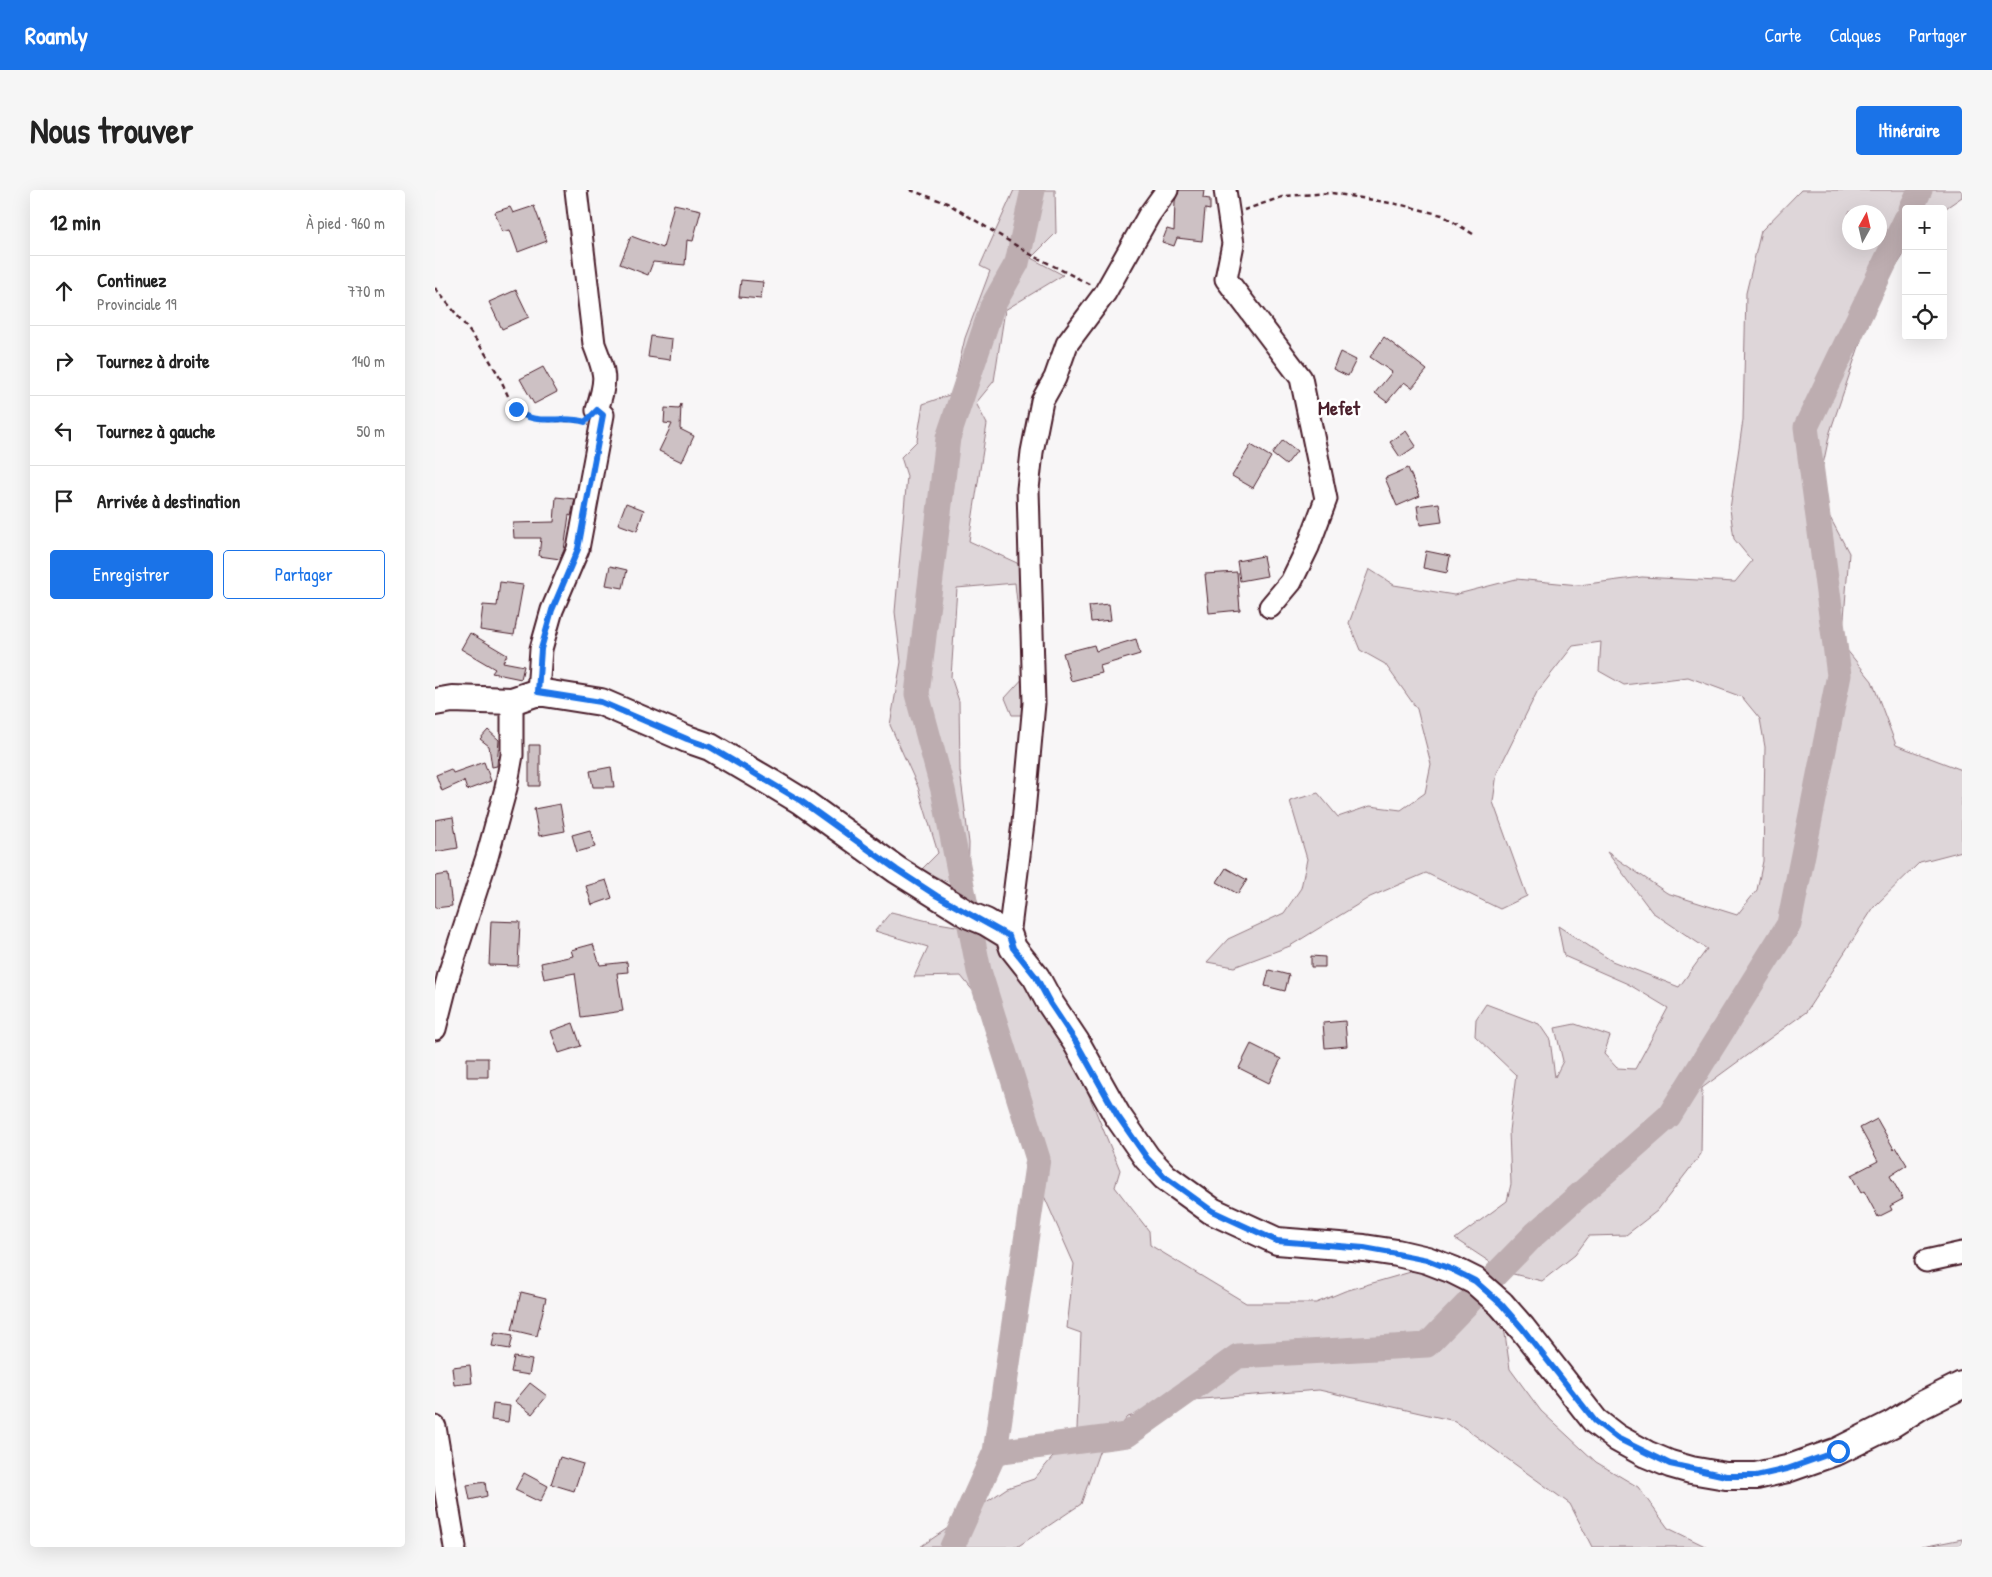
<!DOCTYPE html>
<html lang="fr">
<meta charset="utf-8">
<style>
:root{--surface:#fff;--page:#f6f6f6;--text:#222;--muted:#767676;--line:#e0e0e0;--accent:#1a73e8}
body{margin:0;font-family:"Patrick Hand",sans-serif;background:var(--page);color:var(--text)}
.controls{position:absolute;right:15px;top:15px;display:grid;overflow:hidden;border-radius:5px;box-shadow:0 5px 20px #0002}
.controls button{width:45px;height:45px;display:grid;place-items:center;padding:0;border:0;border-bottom:1px solid var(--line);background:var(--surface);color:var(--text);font:25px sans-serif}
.compass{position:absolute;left:1407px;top:15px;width:45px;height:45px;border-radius:50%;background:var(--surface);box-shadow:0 5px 20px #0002;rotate:8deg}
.stop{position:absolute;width:15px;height:15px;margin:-11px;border:4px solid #1a73e8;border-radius:50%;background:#fff}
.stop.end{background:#1a73e8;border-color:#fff;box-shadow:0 1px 5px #0008}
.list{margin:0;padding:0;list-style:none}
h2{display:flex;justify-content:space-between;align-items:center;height:65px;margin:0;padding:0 20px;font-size:21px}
h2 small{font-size:16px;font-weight:400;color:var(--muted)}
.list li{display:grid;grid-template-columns:32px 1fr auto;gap:15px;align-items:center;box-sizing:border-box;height:70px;padding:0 20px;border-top:1px solid var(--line)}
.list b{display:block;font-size:19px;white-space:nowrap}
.list p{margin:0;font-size:16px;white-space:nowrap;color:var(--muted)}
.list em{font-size:16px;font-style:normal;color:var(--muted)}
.actions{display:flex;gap:10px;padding:15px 20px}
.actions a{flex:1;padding:11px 0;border:1px solid var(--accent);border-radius:5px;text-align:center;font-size:18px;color:var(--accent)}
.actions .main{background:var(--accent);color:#fff}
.icon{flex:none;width:28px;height:28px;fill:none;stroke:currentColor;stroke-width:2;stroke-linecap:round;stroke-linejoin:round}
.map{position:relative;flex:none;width:1527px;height:1357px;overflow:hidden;border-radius:5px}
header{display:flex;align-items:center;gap:30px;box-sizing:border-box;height:70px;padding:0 25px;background:var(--accent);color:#fff}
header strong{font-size:24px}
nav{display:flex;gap:28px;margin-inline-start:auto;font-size:18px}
.intro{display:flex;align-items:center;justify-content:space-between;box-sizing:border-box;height:120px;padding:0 30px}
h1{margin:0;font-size:35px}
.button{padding:12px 22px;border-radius:5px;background:var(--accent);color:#fff;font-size:18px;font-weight:700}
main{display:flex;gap:30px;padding:0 30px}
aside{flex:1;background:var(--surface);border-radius:5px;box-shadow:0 5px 20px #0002}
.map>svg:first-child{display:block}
</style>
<header>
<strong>Roamly</strong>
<nav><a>Carte</a><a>Calques</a><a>Partager</a></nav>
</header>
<div class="intro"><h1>Nous trouver</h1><a class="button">Itinéraire</a></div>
<main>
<aside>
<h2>12 min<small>À pied · 960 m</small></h2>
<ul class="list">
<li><svg class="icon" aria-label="ahead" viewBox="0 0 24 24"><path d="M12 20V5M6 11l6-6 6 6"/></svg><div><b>Continuez</b><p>Provinciale 19</p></div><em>770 m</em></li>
<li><svg class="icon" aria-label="right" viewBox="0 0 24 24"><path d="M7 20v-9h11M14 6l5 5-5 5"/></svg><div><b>Tournez à droite</b></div><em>140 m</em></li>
<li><svg class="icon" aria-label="left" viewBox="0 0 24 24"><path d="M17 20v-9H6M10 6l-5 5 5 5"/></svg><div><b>Tournez à gauche</b></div><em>50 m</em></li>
<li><svg class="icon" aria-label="arrive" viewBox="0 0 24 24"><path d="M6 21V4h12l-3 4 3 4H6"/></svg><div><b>Arrivée à destination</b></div></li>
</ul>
<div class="actions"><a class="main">Enregistrer</a><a>Partager</a></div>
</aside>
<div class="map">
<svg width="1527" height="1357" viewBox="0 0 1527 1357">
<rect width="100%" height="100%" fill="#f8f6f7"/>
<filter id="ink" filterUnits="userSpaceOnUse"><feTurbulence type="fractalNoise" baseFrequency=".02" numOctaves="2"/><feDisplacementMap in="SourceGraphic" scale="10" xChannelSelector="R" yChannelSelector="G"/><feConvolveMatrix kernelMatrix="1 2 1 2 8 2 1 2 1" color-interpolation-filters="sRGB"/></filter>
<g filter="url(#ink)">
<!-- green -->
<path fill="#ded6d9" stroke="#947a82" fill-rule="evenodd" d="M 579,0 L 620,0 L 621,43 L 596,68 L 628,85 L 570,120 L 559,191 L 541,213 L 552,234 L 534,351 L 582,373 L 599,399 L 592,525 L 577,525 L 570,508 L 590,486 L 580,393 L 522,398 L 516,487 L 524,511 L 525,581 L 534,653 L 533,701 L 486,680 L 503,663 L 483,597 L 455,535 L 466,472 L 460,422 L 472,286 L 466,267 L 482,251 L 488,214 L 517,204 L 530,148 L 555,81 L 545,76 Z
M 1366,0 L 1527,0 L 1527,7 L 1508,20 L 1508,19 L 1471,19 L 1471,61 L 1439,112 L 1395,242 L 1382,303 L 1414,363 L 1407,454 L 1437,491 L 1461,555 L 1527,580 L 1527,661 L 1485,672 L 1439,717 L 1371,822 L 1267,898 L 1266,964 L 1222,1021 L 1191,1045 L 1154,1046 L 1140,1065 L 1107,1091 L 1070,1082 L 1020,1049 L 1072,1011 L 1076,994 L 1074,941 L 1081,885 L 1040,846 L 1041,829 L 1051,814 L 1104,834 L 1115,850 L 1120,887 L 1128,871 L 1120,838 L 1140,834 L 1175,846 L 1169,864 L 1182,878 L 1200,879 L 1233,818 L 1193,794 L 1129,766 L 1123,736 L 1177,771 L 1244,797 L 1272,759 L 1217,722 L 1172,662 L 1232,703 L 1302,725 L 1322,700 L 1328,671 L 1330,557 L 1325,529 L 1307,507 L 1253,487 L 1189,495 L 1164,481 L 1166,452 L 1138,456 L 1102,502 L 1062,583 L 1058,612 L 1092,706 L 1065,719 L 991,683 L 935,707 L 855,756 L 799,777 L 772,772 L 793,749 L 849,723 L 866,698 L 872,669 L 855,611 L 883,603 L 903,627 L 935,616 L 966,620 L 990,603 L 996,574 L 982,519 L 950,474 L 925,460 L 914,433 L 934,379 L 959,395 L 1019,405 L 1081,389 L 1144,395 L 1207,387 L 1300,392 L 1317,371 L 1299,349 L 1295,319 L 1308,230 L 1311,103 L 1326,41 ZM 1444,22 L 1444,52 L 1414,52 L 1414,22 Z
M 456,722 L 497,732 L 533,738 L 586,763 L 629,845 L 685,980 L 680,997 L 714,1041 L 715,1055 L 811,1113 L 881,1113 L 910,1101 L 986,1079 L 1033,1094 L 1068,1130 L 1075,1179 L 1106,1221 L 1161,1272 L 1203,1297 L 1233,1338 L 1272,1357 L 1157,1357 L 1135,1314 L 1020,1231 L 884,1200 L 754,1210 L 693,1227 L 664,1262 L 646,1314 L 582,1357 L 485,1357 L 572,1298 L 599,1289 L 642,1239 L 646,1143 L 632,1138 L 639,1074 L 598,981 L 574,845 L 526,786 L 479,787 L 493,757 L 440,741 Z
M 1527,1349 L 1527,1357 L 1487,1357 Z"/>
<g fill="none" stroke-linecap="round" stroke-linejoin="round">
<!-- river -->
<path stroke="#bdadb0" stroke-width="25" d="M 1476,19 L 1485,0
M 560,1262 L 692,1245 L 803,1166 L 992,1155 L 1100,1044 L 1234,926 L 1354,734 L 1404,485 L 1371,237 L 1471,29
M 517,1357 L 560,1262 L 603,969 L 544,781 L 508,600 L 482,504 L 513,248 L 557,117 L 582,73 L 598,0"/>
</g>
<!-- building -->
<path fill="#cdc1c4" stroke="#4a1f2b" d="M 744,0 L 769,0 L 768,8 L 775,9 L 775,20 L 770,19 L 767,51 L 742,48 L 739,56 L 727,52 L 732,39 L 739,41 L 740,11 Z
M 239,14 L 266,20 L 258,51 L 252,50 L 250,75 L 218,72 L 213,85 L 185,74 L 196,46 L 228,58 Z
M 99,16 L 112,51 L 83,62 L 75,40 L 67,42 L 60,22 L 75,17 L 78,23 Z
M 306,90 L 328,92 L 326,109 L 304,107 Z
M 81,100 L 94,127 L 67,139 L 54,112 Z
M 216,146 L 237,149 L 235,170 L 213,167 Z
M 949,147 L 992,180 L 977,198 L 969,192 L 952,212 L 940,203 L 957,182 L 935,167 Z
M 905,162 L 921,170 L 913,186 L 898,179 Z
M 108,177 L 122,202 L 99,214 L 85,189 Z
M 246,214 L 245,239 L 259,246 L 247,272 L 224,261 L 237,234 L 229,233 L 230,218 L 244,219 Z
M 971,241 L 981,256 L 965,267 L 955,252 Z
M 848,250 L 862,261 L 851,275 L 837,264 Z
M 816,255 L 836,267 L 818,298 L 797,286 Z
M 973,278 L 985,306 L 962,316 L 950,288 Z
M 121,307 L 140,309 L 136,326 L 134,325 L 129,360 L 125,369 L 104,366 L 106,348 L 79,348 L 78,333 L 119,332 Z
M 191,313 L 209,320 L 202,341 L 183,334 Z
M 1004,313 L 1007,332 L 985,335 L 982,316 Z
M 991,361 L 1015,366 L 1012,383 L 988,378 Z
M 828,366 L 832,386 L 805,391 L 802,371 Z
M 175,376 L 192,380 L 188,398 L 171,395 Z
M 802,382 L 805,420 L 774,423 L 770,384 Z
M 65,392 L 88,395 L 79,445 L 45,440 L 48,415 L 62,416 Z
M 674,414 L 676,430 L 656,432 L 654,416 Z
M 35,443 L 72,465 L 68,472 L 89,476 L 86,489 L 57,483 L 60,479 L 26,459 Z
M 701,449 L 705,464 L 665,476 L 667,483 L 636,491 L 628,463 L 659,455 L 661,461 Z
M 53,540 L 64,550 L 62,576 L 57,577 L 54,556 L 45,549 Z
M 94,555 L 105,555 L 105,596 L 94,596 Z
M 49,572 L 56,591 L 32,600 L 29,591 L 7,601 L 1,585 L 16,579 L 18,583 Z
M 176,577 L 179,597 L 158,597 L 155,581 Z
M 125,614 L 130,641 L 104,646 L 99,619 Z
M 18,627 L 23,658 L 0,662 L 0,630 Z
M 155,640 L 160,657 L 142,662 L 137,645 Z
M 791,678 L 812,690 L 803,704 L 782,692 Z
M 13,684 L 17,716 L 0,718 L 0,686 Z
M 171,690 L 177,708 L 157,715 L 151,696 Z
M 56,731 L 85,732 L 83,776 L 54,775 Z
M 158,754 L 165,775 L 192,772 L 193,782 L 182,783 L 188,821 L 146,827 L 140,783 L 109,789 L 106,773 L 138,766 L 136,760 Z
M 876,766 L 890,767 L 890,777 L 876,777 Z
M 834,780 L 854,785 L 850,801 L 830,796 Z
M 910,831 L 912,856 L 890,858 L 888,833 Z
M 138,833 L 146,856 L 124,863 L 116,841 Z
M 816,854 L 846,869 L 834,893 L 804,878 Z
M 32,868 L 53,868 L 53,887 L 32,887 Z
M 1442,929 L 1459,959 L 1461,957 L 1472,975 L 1455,986 L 1468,1009 L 1455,1016 L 1457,1020 L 1443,1027 L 1429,1001 L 1426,1003 L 1416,985 L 1443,971 L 1425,938 Z
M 86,1102 L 111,1108 L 102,1146 L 77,1140 Z
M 60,1142 L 78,1145 L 75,1159 L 57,1156 Z
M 79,1167 L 97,1170 L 94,1185 L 76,1182 Z
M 35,1175 L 37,1193 L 19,1195 L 17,1177 Z
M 95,1193 L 112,1206 L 97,1224 L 80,1211 Z
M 58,1214 L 75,1216 L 73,1232 L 56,1230 Z
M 125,1267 L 148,1274 L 139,1301 L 116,1294 Z
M 89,1283 L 113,1296 L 105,1312 L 80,1300 Z
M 50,1292 L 52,1306 L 35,1310 L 32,1295 Z"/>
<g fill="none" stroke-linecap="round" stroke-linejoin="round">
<!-- minor casing -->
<g stroke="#4a1f2b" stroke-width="25">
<path id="minor" d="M 790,0 L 798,54 L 791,89 L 866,188 L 891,309 L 873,357 L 856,392 L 835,417
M 103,502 L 106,459 L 117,420 L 143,359 L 168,225 L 162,220 C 172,188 171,185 159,154 L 141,0
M 574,746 L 588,633 L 599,513 L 593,299 L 597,262 L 607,211 L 620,188 L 632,154 L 670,103 L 714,25 L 732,0
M 0,839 L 14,784 L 52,667 L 71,598 L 77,565 L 77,511
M 1491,1071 L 1527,1063
M 0,1237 L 20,1357"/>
</g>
<!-- major casing -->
<g stroke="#4a1f2b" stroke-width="30">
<path id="major" d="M 0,512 L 17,509 L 77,511 L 103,502 L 166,512 L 252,549 L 275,557 L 338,594 L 366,611 L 462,680 L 534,725 L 551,732 L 574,746 L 578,758 L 601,787 L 615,813 L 641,852 L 682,925 L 712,968 L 730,987 L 777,1021 L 842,1051 L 929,1058 L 962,1063 L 992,1070 L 1018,1080 L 1040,1091 L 1066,1114 L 1087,1138 L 1160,1231 L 1182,1248 L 1211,1264 L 1235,1274 L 1256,1280 L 1291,1286 L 1321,1286 L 1352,1279 L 1403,1261 L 1457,1234 L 1487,1215 L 1527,1195"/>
</g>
<!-- path -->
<path stroke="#4a1f2b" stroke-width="2.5" stroke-dasharray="5 4" stroke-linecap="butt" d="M 475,0 L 512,13 L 595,64 L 656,95
M 809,20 L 850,6 L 897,3 L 967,15 L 1007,25 L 1038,44
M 0,98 C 24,127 47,155 65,188 C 71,200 77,221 90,226 C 108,234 131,228 150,232"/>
<!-- minor -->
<use href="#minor" stroke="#fff" stroke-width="21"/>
<!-- major -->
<use href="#major" stroke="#fff" stroke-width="26"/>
</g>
</g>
<g fill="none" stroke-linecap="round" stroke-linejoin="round" filter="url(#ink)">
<!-- route -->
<path stroke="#1a73e8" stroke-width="6" d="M 81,219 C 99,238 127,224 150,232 L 162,220 L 168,225 L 143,359 L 117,420 L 106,459 L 103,502 L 166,512 L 252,549 L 275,557 L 366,611 L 462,680 L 502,706 L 574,746 L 578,758 L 601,787 L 615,813 L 641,852 L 682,925 L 712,968 L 730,987 L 777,1021 L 842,1051 L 929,1058 L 962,1064 L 992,1070 L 1018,1080 L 1040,1091 L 1066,1114 L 1087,1138 L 1160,1231 L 1182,1248 L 1235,1274 L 1291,1286 L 1321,1286 L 1352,1279 L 1403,1261"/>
</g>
<g text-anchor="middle" stroke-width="5" stroke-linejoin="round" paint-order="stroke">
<!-- quarter labels -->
<g font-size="20" font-weight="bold" fill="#4a1f2b" stroke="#fff">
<text x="904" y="225">Mefet</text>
</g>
</g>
</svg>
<div class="controls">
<button>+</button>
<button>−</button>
<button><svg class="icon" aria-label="locate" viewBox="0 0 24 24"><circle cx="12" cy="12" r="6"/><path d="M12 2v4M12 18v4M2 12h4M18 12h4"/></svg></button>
</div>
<svg class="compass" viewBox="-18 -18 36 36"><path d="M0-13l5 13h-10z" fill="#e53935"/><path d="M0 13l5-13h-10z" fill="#767676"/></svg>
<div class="stop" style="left:1403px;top:1261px"></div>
<div class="stop end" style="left:81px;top:219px"></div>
</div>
</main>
